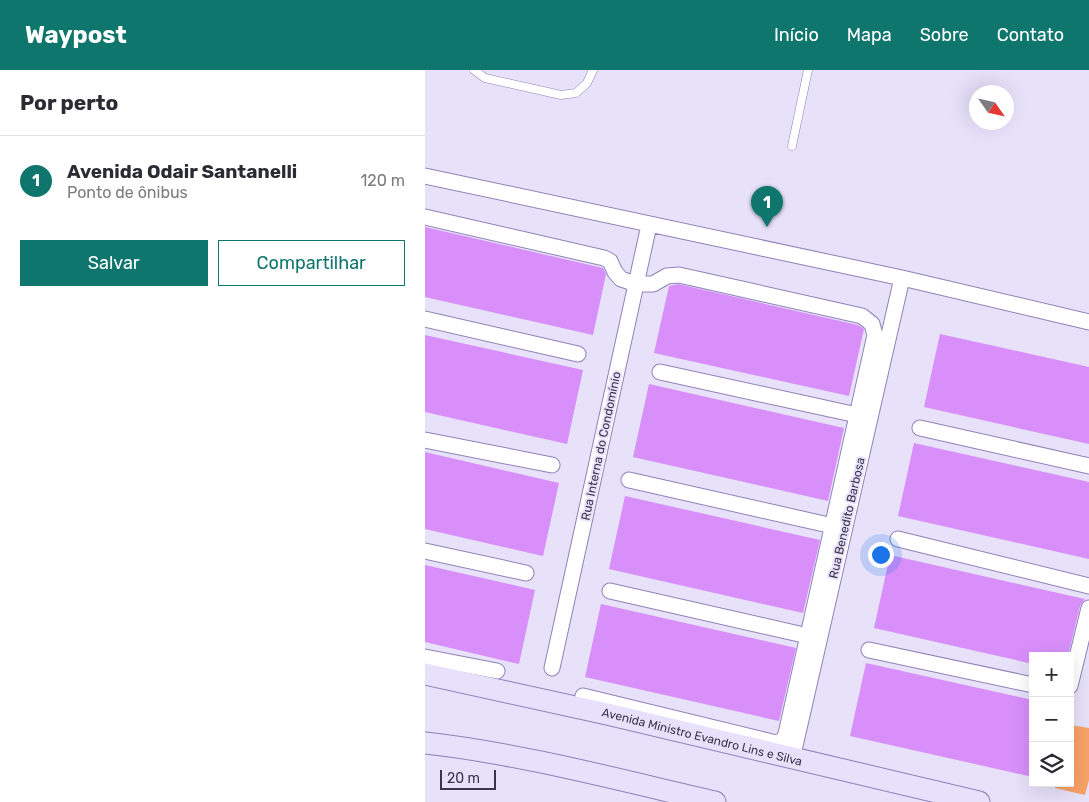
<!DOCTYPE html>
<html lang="pt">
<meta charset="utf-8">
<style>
:root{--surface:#fff;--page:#f7f7f7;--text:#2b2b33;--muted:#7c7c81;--line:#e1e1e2;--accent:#0f766e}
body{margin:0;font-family:Rubik,sans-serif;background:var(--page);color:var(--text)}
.controls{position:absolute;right:15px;bottom:15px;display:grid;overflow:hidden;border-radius:0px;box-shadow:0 5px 20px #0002}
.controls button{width:45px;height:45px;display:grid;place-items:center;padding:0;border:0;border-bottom:1px solid var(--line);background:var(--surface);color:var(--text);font:25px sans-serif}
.compass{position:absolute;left:544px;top:15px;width:45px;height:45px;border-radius:50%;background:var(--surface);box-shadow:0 5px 20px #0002;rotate:124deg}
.scale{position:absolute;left:15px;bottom:12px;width:56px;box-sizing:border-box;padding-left:5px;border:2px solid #3a354c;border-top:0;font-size:14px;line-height:18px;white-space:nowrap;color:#3a354c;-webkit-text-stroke:4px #e7e2fa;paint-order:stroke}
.you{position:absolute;left:455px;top:484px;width:18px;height:18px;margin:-12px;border:4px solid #fff;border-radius:50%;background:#1a73e8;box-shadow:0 0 0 8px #1a73e833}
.badge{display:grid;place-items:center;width:32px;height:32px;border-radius:50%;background:var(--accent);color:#fff;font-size:16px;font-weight:700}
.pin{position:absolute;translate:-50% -41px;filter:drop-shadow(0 1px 2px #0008)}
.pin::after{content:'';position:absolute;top:26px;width:18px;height:15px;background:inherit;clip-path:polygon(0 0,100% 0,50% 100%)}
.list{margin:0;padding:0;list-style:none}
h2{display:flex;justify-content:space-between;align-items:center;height:65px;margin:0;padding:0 20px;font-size:21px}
h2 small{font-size:16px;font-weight:400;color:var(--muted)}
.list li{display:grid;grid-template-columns:32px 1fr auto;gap:15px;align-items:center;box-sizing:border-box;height:90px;padding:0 20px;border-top:1px solid var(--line)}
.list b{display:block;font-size:19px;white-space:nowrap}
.list p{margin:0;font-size:16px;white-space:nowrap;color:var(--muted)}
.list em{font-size:16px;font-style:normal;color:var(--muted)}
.actions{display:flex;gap:10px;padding:15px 20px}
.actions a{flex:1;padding:11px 0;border:1px solid var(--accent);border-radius:0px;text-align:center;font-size:18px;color:var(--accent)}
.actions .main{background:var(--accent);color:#fff}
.icon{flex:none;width:28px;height:28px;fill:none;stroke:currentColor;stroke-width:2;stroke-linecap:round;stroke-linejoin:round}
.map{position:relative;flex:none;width:664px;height:732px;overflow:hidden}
header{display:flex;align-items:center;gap:30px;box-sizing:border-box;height:70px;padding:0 25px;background:var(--accent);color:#fff}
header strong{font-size:24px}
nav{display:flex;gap:28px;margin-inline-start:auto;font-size:18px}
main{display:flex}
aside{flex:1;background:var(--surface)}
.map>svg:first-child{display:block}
</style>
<header>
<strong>Waypost</strong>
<nav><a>Início</a><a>Mapa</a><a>Sobre</a><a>Contato</a></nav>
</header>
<main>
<aside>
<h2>Por perto<small></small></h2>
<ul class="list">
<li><span class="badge">1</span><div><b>Avenida Odair Santanelli</b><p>Ponto de ônibus</p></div><em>120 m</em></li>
</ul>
<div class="actions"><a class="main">Salvar</a><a>Compartilhar</a></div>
</aside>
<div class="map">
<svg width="664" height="732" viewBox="0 0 664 732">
<rect width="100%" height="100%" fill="#e7e2fa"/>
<!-- green -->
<path fill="#f8a266" d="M 645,655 L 664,658 L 664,710 L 660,725 L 630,718 L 631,713 L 645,713 Z"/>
<!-- building -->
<path fill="#d88ffa" d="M 0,157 L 178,198 L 181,204 L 168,265 L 0,227 Z
M 253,214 L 433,255 L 439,259 L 424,326 L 229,283 L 244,216 Z
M 515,264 L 664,297 L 664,374 L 499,337 Z
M 0,265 L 158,300 L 142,374 L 0,342 Z
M 224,314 L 419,358 L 403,431 L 208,387 Z
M 489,373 L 664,412 L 664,489 L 473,446 Z
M 0,382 L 134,413 L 118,486 L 0,459 Z
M 200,426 L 395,470 L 378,543 L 184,499 Z
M 465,485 L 660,529 L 655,536 L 643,586 L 608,586 L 608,594 L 449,558 Z
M 0,495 L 110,520 L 94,594 L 0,572 Z
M 176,534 L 371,578 L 354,651 L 160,607 Z
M 441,593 L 608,630 L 608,707 L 425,666 Z"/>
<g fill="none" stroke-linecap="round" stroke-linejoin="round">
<!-- lane casing -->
<g stroke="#8f82b9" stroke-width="9">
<path id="lane" d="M 49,0 L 60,8 L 136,25 L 151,23 L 162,13 L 168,0
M 367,76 L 383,0"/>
</g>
<!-- street casing -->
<g stroke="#8f82b9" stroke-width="17">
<path id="street" d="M 0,106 L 477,208 L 664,252
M 0,147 L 179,188 L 185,191 L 190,202 L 196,209 L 211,214 L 228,214 L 242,206 L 254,205 L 437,246 L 447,254 L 450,265 L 361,664 L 358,670 L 351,673 L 158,626
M 0,249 L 153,284
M 235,302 L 432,345
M 495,358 L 664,396
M 0,370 L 127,395
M 204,410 L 408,456
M 473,469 L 664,516
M 0,481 L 101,503
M 185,521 L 383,566
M 444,580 L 608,615
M 0,587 L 72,601
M 127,598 L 224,155
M 645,616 L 664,538
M 367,689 L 477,208"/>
</g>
<!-- secondary casing -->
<g stroke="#8f82b9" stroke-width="23">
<path id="secondary" d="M 0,604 L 182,644 L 554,732
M 0,673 C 98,684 194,710 290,732"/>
</g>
<!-- lane -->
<use href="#lane" stroke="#fff" stroke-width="8"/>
<!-- street -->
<use href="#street" stroke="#fff" stroke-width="15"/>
<!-- secondary -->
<use href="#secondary" stroke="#e7e1fb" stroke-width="21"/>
</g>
<g text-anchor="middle" stroke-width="4" stroke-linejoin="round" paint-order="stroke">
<!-- street labels -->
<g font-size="12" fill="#3a354c" stroke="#e7e2fa">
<text transform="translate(176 376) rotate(-78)" y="4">Rua Interna do Condomínio</text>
<text transform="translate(422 448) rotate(-77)" y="4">Rua Benedito Barbosa</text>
<text transform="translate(277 667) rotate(14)" y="4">Avenida Ministro Evandro Lins e Silva</text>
</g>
</g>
</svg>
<div class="controls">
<button>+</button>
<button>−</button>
<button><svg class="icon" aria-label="layers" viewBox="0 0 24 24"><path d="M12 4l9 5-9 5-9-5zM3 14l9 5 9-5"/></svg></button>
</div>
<svg class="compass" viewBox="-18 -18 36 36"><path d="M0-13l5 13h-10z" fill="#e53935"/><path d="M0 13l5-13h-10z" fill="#7c7c81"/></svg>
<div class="scale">20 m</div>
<div class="you"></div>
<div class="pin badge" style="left:342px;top:157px">1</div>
</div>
</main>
